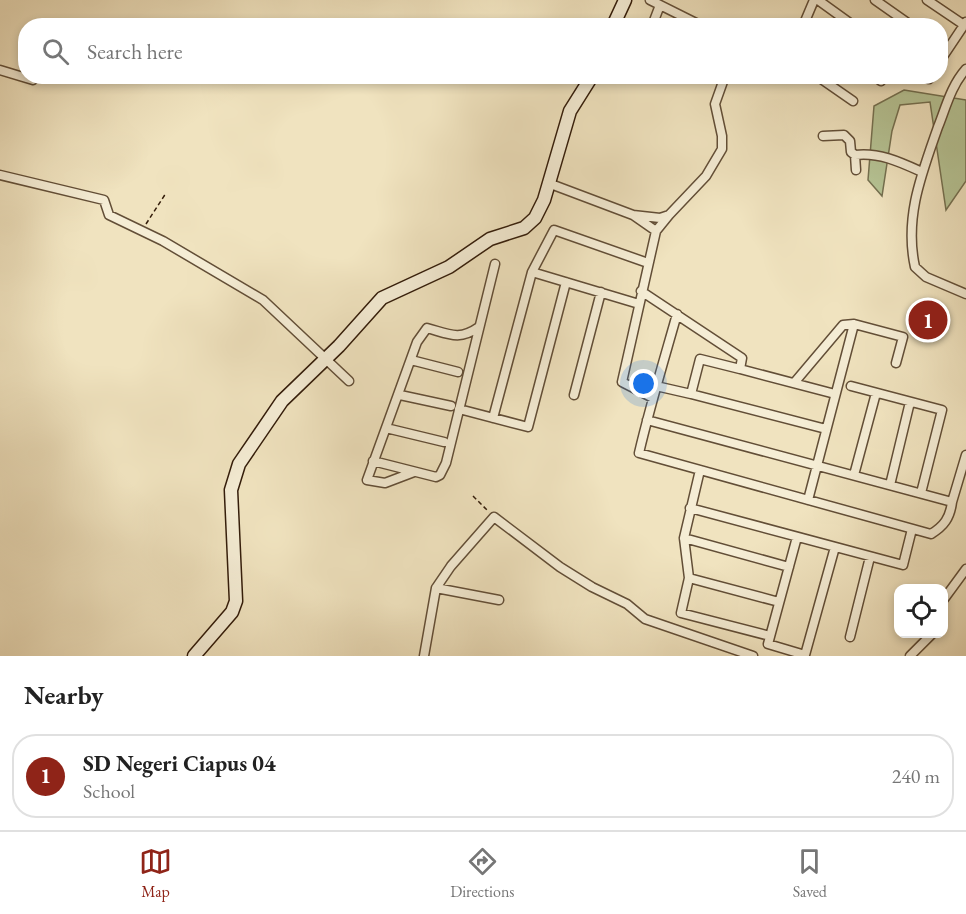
<!DOCTYPE html>
<style>
:root{--surface:#fff;--page:#f2f2f2;--text:#222;--muted:#767676;--line:#e0e0e0;--accent:#8f2418}
body{margin:0;font-family:"EB Garamond",serif;background:var(--page);color:var(--text)}
.controls{position:absolute;right:18px;bottom:18px;display:grid;overflow:hidden;border-radius:12px;box-shadow:0 3px 9px #0003}
.controls button{width:54px;height:54px;display:grid;place-items:center;padding:0;border:0;border-bottom:2px solid var(--line);background:var(--surface);color:var(--text);font:30px sans-serif}
.you{position:absolute;left:644px;top:384px;width:21px;height:21px;margin:-15px;border:4px solid #fff;border-radius:50%;background:#1a73e8;box-shadow:0 0 0 9px #1a73e833}
.badge{display:grid;place-items:center;width:39px;height:39px;border-radius:50%;background:var(--accent);color:#fff;font-size:20px;font-weight:700}
.pin{position:absolute;translate:-50% -50%;border:3px solid #fff;box-shadow:0 2px 6px #0006}
.list{margin:0;padding:0;list-style:none}
h2{display:flex;justify-content:space-between;align-items:center;height:78px;margin:0;padding:0 24px;font-size:26px}
h2 small{font-size:20px;font-weight:400;color:var(--muted)}
.list li{display:grid;grid-template-columns:39px 1fr auto;gap:18px;align-items:center;box-sizing:border-box;height:84px;margin:0 12px 12px;padding:0 12px;border:2px solid var(--line);border-radius:24px}
.list b{display:block;font-size:22px;white-space:nowrap}
.list p{margin:0;font-size:20px;white-space:nowrap;color:var(--muted)}
.list em{font-size:20px;font-style:normal;color:var(--muted)}
.icon{flex:none;width:33px;height:33px;fill:none;stroke:currentColor;stroke-width:2;stroke-linecap:round;stroke-linejoin:round}
.map{position:relative;flex:none;width:966px;height:656px;overflow:hidden}
.search{position:absolute;background:var(--surface);box-shadow:0 3px 9px #0003;left:18px;right:18px;top:18px;height:66px;display:flex;align-items:center;gap:15px;box-sizing:border-box;padding:0 21px;border-radius:24px;color:var(--muted);font-size:22px}
.sheet{height:174px;background:var(--surface)}
nav{display:flex;justify-content:space-around;align-items:center;box-sizing:border-box;height:84px;border-top:2px solid var(--line);background:var(--surface);font-size:16px;color:var(--muted)}
nav a{display:grid;justify-items:center;gap:3px}
nav .on{color:var(--accent)}
.map>svg:first-child{display:block}
</style>
<div class="map">
<svg width="966" height="656" viewBox="0 0 966 656">
<rect width="100%" height="100%" fill="#f0e3bf"/>
<filter id="stains"><feTurbulence type="fractalNoise" baseFrequency=".00333" numOctaves="4"/><feColorMatrix values="0 0 0 0 .2 0 0 0 0 .09 0 0 0 0 .02 0 0 0 .5 -.17"/></filter>
<radialGradient id="worn" r=".72"><stop offset=".6" stop-color="#630" stop-opacity="0"/><stop offset="1" stop-color="#630" stop-opacity=".3"/></radialGradient>
<!-- green -->
<path fill="#b6c495" stroke="#747050" stroke-width="1.5" d="M 904,90 L 966,100 L 966,181 L 946,210 L 930,102 L 900,105 L 892,131 L 882,196 L 868,180 L 874,106 Z"/>
<g fill="none" stroke-linecap="round" stroke-linejoin="round">
<!-- street casing -->
<g stroke="#624e37" stroke-width="11">
<path id="street" d="M 650,0 L 698,24
M 818,0 L 854,26
M 875,0 L 912,26
M 927,0 L 964,25
M 652,26 L 660,5
M 803,26 L 814,0
M 940,61 L 966,22
M 966,69 C 951,86 946,107 938,127 C 922,173 904,217 915,267 L 926,277 L 966,294
M 0,70 L 33,80
M 817,76 L 853,101
M 874,76 L 881,81
M 926,76 L 929,79 L 931,76
M 823,136 L 844,135 L 850,141 L 851,152 L 855,155 C 879,152 900,162 922,172
M 855,155 L 856,170
M 0,175 L 104,200 L 109,215 L 163,241 L 263,300 L 349,381
M 548,183 L 633,215 L 656,231
M 633,215 L 660,218 L 669,215 L 706,176 L 722,149 L 722,136 L 715,104 L 725,76
M 532,272 L 639,304
M 641,291 L 742,358 L 740,369 L 700,359 L 691,394 L 826,429
M 411,360 L 458,372
M 740,369 L 835,394
M 794,383 L 843,325 L 854,324 L 903,337 L 896,363
M 656,386 L 691,394
M 851,386 L 942,410 L 921,493
M 400,395 L 451,406
M 574,395 L 601,292
M 653,398 L 622,382 L 656,231 L 669,215
M 459,409 L 528,427 L 566,282
M 493,418 L 532,272 L 554,230 L 648,263
M 647,420 L 952,502 C 950,518 944,526 931,534 L 639,453 C 650,406 664,360 677,314
M 386,428 L 444,442
M 373,461 L 436,477 L 440,475 L 446,463 L 495,264
M 700,470 L 684,538 L 689,578 L 681,613 L 770,636
M 414,472 L 385,483 L 367,480 L 417,342 L 427,328 C 449,334 459,341 479,327
M 854,475 L 876,393
M 890,485 L 910,402
M 808,500 L 854,324
M 952,502 L 966,455
M 690,508 L 903,565 L 912,529
M 797,537 L 768,644 L 805,655 L 835,547
M 684,538 L 789,567
M 689,578 L 779,602
M 436,588 L 499,600
M 944,599 L 966,569
M 850,637 L 870,557
M 424,656 L 436,588 L 451,566 L 494,517 L 560,567 L 592,587 L 627,604 L 645,619 L 753,656
M 910,656 L 932,634"/>
</g>
<!-- secondary casing -->
<g stroke="#331c0a" stroke-width="15">
<path id="secondary" d="M 613,26 L 625,0
M 194,656 L 232,612 L 236,601 L 231,490 L 239,464 L 282,401 L 339,346 L 382,298 L 449,267 L 490,239 L 524,228 L 535,218 L 544,200 L 570,111 L 592,76"/>
</g>
<!-- path -->
<path stroke="#331c0a" stroke-width="1.5" stroke-dasharray="4.5 3" stroke-linecap="butt" d="M 146,224 L 166,193
M 473,496 L 489,512"/>
<!-- street -->
<use href="#street" stroke="#f5edd5" stroke-width="8"/>
<!-- secondary -->
<use href="#secondary" stroke="#f5edd5" stroke-width="12"/>
</g>
<rect width="100%" height="100%" filter="url(#stains)"/>
<rect width="100%" height="100%" fill="url(#worn)"/>
</svg>
<div class="controls">
<button><svg class="icon" aria-label="locate" viewBox="0 0 24 24"><circle cx="12" cy="12" r="6"/><path d="M12 2v4M12 18v4M2 12h4M18 12h4"/></svg></button>
</div>
<div class="you"></div>
<div class="pin badge" style="left:928px;top:320px">1</div>
<div class="search"><svg class="icon" aria-label="search" viewBox="0 0 24 24"><circle cx="10" cy="10" r="6"/><path d="M15 15l6 6"/></svg>Search here</div>
</div>
<section class="sheet">
<h2>Nearby<small></small></h2>
<ul class="list">
<li><span class="badge">1</span><div><b>SD Negeri Ciapus 04</b><p>School</p></div><em>240 m</em></li>
</ul>
</section>
<nav>
<a class="on"><svg class="icon" aria-label="map" viewBox="0 0 24 24"><path d="M3 6l6-2 6 2 6-2v14l-6 2-6-2-6 2zM9 4v14M15 6v14"/></svg>Map</a>
<a><svg class="icon" aria-label="directions" viewBox="0 0 24 24"><path d="M12 3l9 9-9 9-9-9zM9 14v-3h6M13 9l2 2-2 2"/></svg>Directions</a>
<a><svg class="icon" aria-label="saved" viewBox="0 0 24 24"><path d="M7 4h10v16l-5-4-5 4z"/></svg>Saved</a>
</nav>
